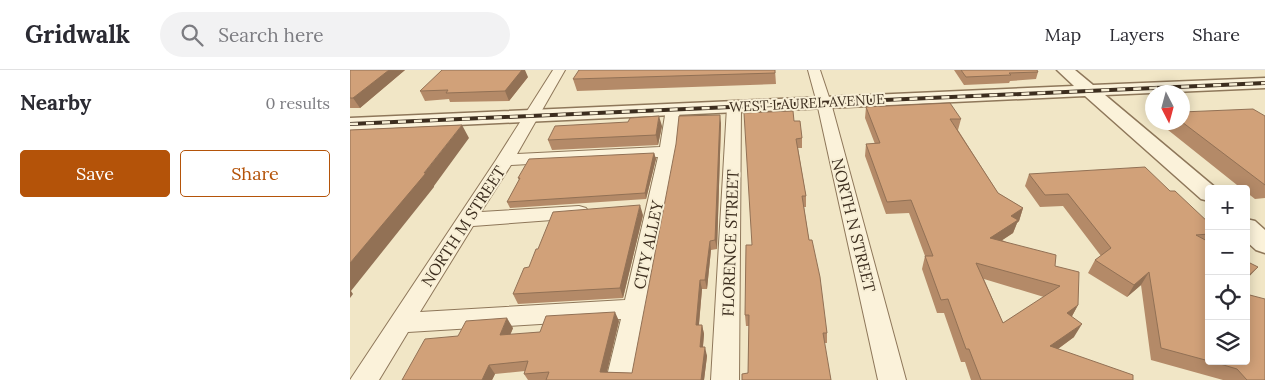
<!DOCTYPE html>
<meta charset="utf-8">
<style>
:root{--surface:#fff;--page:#f2f2f3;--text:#2b2b33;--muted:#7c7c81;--line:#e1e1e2;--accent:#b45309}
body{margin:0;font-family:Lora,serif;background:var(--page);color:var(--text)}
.controls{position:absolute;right:15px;bottom:15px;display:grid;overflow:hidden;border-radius:5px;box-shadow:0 2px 12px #0003}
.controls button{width:45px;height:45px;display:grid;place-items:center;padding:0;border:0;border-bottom:1px solid var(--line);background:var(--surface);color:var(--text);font:25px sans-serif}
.compass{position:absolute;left:795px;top:15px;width:45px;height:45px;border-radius:50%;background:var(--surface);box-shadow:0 2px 12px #0003;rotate:174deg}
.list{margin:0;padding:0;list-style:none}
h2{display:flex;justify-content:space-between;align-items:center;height:65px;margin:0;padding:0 20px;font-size:21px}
h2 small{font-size:16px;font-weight:400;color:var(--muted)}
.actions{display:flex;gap:10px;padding:15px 20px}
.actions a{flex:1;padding:11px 0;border:1px solid var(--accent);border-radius:5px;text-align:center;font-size:18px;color:var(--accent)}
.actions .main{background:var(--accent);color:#fff}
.icon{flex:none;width:28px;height:28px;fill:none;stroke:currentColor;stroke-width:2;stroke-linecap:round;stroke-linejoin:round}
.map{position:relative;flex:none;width:915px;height:310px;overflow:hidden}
header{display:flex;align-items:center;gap:30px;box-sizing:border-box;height:70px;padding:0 25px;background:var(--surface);border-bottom:1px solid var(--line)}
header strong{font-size:24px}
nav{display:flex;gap:28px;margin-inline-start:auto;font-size:18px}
.search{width:350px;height:45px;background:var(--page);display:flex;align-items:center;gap:12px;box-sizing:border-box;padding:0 18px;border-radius:28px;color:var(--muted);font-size:19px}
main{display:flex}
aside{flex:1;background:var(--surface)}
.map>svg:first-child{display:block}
</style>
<header>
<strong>Gridwalk</strong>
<div class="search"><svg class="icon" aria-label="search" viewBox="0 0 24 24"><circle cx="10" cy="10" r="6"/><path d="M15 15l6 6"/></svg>Search here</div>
<nav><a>Map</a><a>Layers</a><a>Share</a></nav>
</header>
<main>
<aside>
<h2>Nearby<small>0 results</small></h2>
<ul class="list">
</ul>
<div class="actions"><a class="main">Save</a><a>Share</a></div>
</aside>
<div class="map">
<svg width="915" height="310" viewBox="0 0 915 310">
<rect width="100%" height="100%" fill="#f1e6c6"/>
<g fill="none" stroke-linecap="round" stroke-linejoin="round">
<!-- minor casing -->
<g stroke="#8e775a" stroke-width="2">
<path id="minor" d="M 203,0 L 215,0 L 167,84 L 310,77 L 316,39 L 318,36 L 328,36 L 330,39 L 326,82 L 284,310 L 256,310 L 271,249 L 58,262 L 29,310 L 0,310 L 146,90 ZM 308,87 L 275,230 L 70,242 L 123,156 L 229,148 L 236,146 L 239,142 L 236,138 L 229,136 L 131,142 L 161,95 Z
M 458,0 L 470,0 L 481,33 L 556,310 L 528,310 L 467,33 Z
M 384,33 L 389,34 L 391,37 L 389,310 L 361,310 L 377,37 L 379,34 Z"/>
</g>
<!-- tertiary casing -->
<g stroke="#8e775a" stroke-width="3">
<path id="tertiary" d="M 707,0 L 725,0 L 743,15 L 915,8 L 915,18 L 755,25 L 867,119 L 859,119 L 859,131 L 851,129 L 735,26 L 0,60 L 0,48 L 724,16 Z
M 896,149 L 905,151 L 915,160 L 915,183 L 906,180 L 896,171 Z"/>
</g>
<!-- minor -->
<use href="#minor" fill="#fbf2da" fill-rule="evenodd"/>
<!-- tertiary -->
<use href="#tertiary" fill="#fbf2da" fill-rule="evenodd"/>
<!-- rail casing -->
<g stroke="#3d2e1f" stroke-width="4">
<path id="rail" d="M 0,54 L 915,13"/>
</g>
<!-- rail -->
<use href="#rail" stroke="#f8efd6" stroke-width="2.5" stroke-dasharray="8" stroke-linecap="butt"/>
</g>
<!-- wall -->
<path fill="#b48a68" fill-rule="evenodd" d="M 0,0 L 55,0 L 10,38 L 0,38 Z
M 425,0 L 426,14 L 227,21 L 223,9 Z
M 604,0 L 687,0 L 688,2 L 686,9 L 660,11 L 659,13 L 614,15 Z
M 178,7 L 159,31 L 100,32 L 99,29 L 75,31 L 70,21 Z
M 516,37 L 611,49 L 608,60 L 648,123 L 673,138 L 669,151 L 667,153 L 663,163 L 652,170 L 705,196 L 728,235 L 722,246 L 724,267 L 708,279 L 783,310 L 621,310 L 615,292 L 611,292 L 594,243 L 587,243 L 572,199 L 575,186 L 559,143 L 536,144 L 515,86 L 516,74 L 525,74 L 515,48 ZM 634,209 L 694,227 L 653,253 Z
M 915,46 L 915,128 L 905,129 L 896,122 L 896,119 L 892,119 L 813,56 L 814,52 L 832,52 Z
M 444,51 L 452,68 L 452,78 L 448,78 L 456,126 L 456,137 L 454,137 L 459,170 L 477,263 L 477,273 L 475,273 L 398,303 L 399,256 L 396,256 L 395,245 L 402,175 Z
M 371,53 L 367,179 L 361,180 L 357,219 L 352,219 L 349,255 L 352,255 L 354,264 L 353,277 L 357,286 L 354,310 L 178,310 L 174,304 L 175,301 L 145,304 L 142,310 L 52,310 L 108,266 L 163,258 L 160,265 L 190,262 L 269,251 L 257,302 L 282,303 Z
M 312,56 L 308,75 L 202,80 L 198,70 Z
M 304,83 L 306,89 L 296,129 L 160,138 L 157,132 L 169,110 L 168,108 Z
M 679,104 L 820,121 L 859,153 L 859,291 L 896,291 L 915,310 L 873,310 L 801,290 L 791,215 L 777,227 L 738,203 L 745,190 L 751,186 L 713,136 L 690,137 L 675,116 Z
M 293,145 L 273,228 L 168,234 L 163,224 L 179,197 Z"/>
<!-- shaded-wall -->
<path fill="#927155" d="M 39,0 L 55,0 L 10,38 L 3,28 Z
M 165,0 L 175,0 L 178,7 L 159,31 L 155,21 Z
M 370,45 L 371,53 L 367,179 L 365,170 Z
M 309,46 L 312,56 L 308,75 L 306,65 Z
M 112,55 L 119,68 L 84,116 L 84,117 L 1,221 L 3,224 L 0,228 L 0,193 L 74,103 Z
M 304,83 L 306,89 L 296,129 L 295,123 Z
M 290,135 L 293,145 L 273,228 L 270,218 Z
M 673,138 L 669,151 L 667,153 L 663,163 L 636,181 L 640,168 L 661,146 Z
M 360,171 L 361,180 L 357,219 L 355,210 Z
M 908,197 L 896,210 L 896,208 Z
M 799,202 L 791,215 L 777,227 L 784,215 Z
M 350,210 L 352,219 L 348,264 L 346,255 Z
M 728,235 L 721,248 L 717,243 Z
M 265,242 L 269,251 L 255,310 L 250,302 Z
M 157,248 L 163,258 L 156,275 L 150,265 Z
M 732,254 L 724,267 L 694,289 L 700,276 Z
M 352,255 L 354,264 L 352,286 L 350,277 Z
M 355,277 L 357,286 L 354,310 L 351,310 Z
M 139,295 L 145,304 L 142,310 L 132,310 Z"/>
<!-- building -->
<path fill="#d1a179" stroke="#927155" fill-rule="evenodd" d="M 0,0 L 39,0 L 3,28 L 0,28 Z
M 92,0 L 172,0 L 155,21 L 96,23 L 98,20 L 70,21 Z
M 229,0 L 425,0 L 425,3 L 223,9 Z
M 611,0 L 687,0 L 688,2 L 659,3 L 661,5 L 616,7 Z
M 600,33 L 611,49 L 600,49 L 648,123 L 673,138 L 661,146 L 668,150 L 640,168 L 706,185 L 705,196 L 729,202 L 728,235 L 717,243 L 732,254 L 700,276 L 783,305 L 783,310 L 631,310 L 619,279 L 616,279 L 598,229 L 591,230 L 575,186 L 583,186 L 561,130 L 537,132 L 516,74 L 530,73 L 516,37 ZM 626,193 L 710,216 L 653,253 Z
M 903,39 L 915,46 L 915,115 L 832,52 L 832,42 Z
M 443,41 L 444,51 L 450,51 L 452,68 L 446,69 L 456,126 L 452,126 L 459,170 L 462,170 L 470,207 L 477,263 L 473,263 L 481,310 L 392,310 L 392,304 L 398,303 L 399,245 L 395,245 L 396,175 L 402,175 L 394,43 Z
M 370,45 L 365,170 L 360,171 L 355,210 L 350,210 L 346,255 L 352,255 L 350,277 L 355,277 L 351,310 L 196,310 L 199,302 L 174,304 L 178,291 L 139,295 L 132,310 L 52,310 L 75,269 L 108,266 L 116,251 L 157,248 L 150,265 L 190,262 L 196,246 L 265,242 L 250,302 L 282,303 L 326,74 L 329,46 Z
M 309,46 L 306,65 L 198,70 L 205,56 L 278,52 L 280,48 Z
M 112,55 L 74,103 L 76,103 L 0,193 L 0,60 Z
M 304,83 L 295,123 L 157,132 L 170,108 L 168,108 L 179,89 Z
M 795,97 L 820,121 L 825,121 L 859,153 L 859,164 L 846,165 L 859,172 L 859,291 L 811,278 L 799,202 L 784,215 L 745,190 L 761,178 L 718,124 L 695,125 L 679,104 Z
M 290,135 L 270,218 L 163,224 L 174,198 L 179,197 L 186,179 L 188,179 L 203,142 Z
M 896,191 L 908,197 L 896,208 Z
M 896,224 L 915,229 L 915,310 L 897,310 L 887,299 L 860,291 L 896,291 Z"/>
<g text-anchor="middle" stroke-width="4" stroke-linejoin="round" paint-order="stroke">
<!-- far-street labels -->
<g font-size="14" fill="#3d2e1f" stroke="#f8efd6">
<text transform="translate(457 33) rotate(-3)" y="5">WEST LAUREL AVENUE</text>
</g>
<!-- street labels -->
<g font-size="16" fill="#3d2e1f" stroke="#f8efd6">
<text transform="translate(504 155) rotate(76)" y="6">NORTH N STREET</text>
<text transform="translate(113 156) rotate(-57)" y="6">NORTH M STREET</text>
<text transform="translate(380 173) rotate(-88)" y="6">FLORENCE STREET</text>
<text transform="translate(298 175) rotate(-78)" y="6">CITY ALLEY</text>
</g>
</g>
</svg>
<div class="controls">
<button>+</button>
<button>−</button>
<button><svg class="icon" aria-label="locate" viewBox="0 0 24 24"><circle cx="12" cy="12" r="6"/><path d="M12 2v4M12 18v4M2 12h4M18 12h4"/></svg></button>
<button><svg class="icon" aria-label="layers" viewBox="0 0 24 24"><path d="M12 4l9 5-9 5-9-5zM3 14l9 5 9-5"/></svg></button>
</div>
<svg class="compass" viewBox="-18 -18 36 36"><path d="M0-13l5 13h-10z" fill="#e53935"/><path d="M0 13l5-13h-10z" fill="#7c7c81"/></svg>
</div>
</main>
